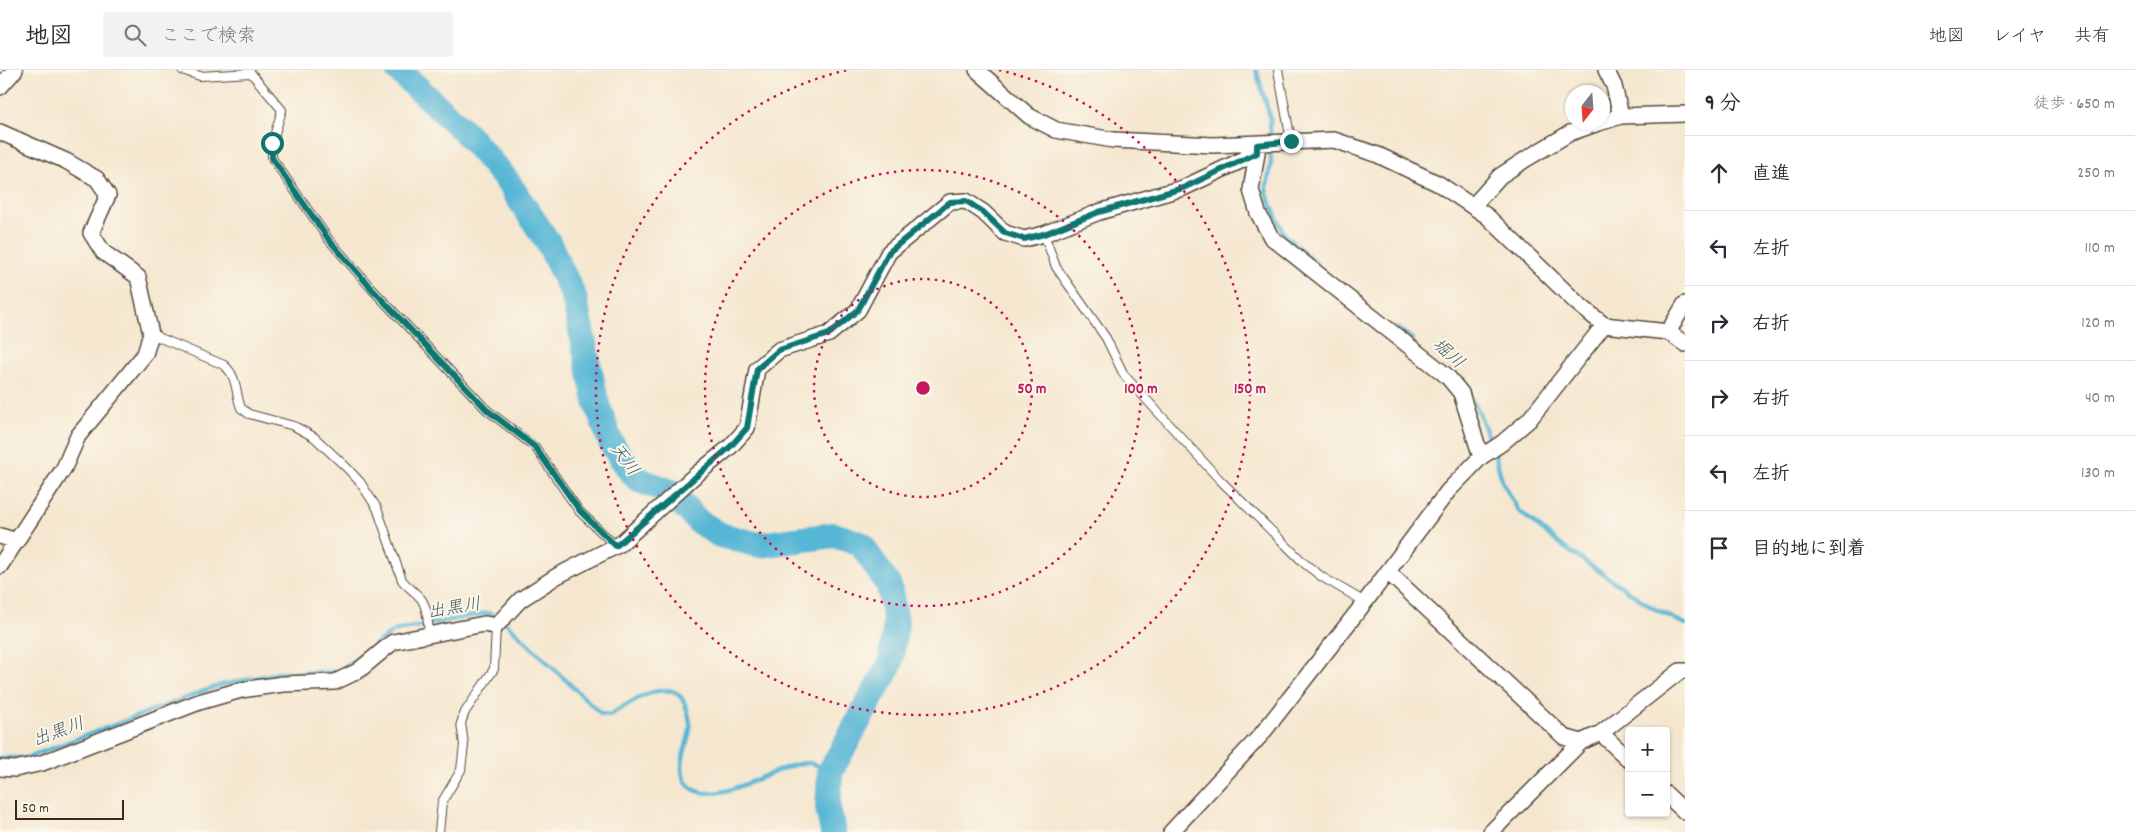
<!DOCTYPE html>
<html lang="ja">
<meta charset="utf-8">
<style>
:root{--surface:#fff;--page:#f2f2f3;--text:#2b2b33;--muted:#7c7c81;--line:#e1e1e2}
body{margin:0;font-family:Dekko,"Klee One",sans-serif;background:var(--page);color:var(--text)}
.controls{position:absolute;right:15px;bottom:15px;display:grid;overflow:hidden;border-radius:5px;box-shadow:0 1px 4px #0004}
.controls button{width:45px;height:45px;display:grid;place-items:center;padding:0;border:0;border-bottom:1px solid var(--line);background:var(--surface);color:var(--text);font:25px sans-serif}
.compass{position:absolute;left:1565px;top:15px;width:45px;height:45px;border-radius:50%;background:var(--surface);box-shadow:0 1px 4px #0004;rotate:197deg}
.scale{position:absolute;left:15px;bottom:12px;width:109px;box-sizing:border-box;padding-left:5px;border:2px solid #3b2a1e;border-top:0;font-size:14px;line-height:18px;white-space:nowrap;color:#3b2a1e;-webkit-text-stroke:4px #fbf7ec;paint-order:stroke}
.stop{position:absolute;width:15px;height:15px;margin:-11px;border:4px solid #0f766e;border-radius:50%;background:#fff}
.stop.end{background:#0f766e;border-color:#fff;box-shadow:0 1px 5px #0008}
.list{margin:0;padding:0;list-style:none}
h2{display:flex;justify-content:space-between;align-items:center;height:65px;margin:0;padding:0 20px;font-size:21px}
h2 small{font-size:16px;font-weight:400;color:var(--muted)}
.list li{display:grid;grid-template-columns:32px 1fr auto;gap:15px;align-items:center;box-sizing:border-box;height:75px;padding:0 20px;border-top:1px solid var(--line)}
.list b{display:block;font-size:19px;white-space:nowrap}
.list em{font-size:16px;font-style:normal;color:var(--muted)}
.icon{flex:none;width:28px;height:28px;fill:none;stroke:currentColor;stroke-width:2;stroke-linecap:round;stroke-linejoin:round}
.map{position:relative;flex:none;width:1685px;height:762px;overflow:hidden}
header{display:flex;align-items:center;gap:30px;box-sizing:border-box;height:70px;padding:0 25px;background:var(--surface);border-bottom:1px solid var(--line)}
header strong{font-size:24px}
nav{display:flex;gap:28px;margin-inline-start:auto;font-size:18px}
.search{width:350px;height:45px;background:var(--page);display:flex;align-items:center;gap:12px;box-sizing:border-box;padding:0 18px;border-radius:5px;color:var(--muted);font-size:19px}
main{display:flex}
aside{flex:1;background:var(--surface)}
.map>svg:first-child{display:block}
</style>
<header>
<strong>地図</strong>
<div class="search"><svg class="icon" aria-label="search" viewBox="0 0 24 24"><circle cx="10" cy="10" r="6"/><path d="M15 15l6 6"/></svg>ここで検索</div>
<nav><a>地図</a><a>レイヤ</a><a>共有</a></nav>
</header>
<main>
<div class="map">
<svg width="1685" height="762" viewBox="0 0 1685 762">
<rect width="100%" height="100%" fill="#fbf7ec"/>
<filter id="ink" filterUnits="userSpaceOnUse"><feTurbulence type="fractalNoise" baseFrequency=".02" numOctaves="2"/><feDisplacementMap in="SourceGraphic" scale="10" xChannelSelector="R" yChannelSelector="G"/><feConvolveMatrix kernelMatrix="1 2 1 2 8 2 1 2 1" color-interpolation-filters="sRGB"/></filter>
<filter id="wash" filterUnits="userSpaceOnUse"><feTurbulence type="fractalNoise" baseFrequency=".0096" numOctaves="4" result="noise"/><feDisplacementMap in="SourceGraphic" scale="20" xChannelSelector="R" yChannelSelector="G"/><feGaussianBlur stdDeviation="1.12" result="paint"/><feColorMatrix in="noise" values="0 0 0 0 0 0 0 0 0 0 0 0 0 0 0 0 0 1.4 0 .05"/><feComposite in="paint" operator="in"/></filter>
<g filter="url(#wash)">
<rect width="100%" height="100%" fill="#f5e7cf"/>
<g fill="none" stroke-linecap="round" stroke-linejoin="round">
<!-- stream -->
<path stroke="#56b6d5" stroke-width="4.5" d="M 1256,0 L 1270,47 L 1271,93 L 1266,122 L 1284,165 L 1316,193
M 1398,258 L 1412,269
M 1458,309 L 1476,336 L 1494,380 L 1502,411 L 1518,440 L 1562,476 L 1653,538 L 1685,554
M 0,688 L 26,688 L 220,615 L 279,603 L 338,602 L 394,561 L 487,543 L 500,547 L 601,644 L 610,645 C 626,635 670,603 684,632 C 687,640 691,649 690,658 C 689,671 681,686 682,699 C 682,708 687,716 695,720 C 726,735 780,691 809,693 C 816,694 824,699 830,702"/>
<!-- river -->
<path stroke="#56b6d5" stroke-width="26" d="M 398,0 L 465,62 L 505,108 L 548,172 L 574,227 L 596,331 L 611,373 L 631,402 L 639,410 L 671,422 L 698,451 L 720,465 L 759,475 L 834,465 L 861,474 L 889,516 L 896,553 L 890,594 L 830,702 L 828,738 L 833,762"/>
</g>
</g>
<g filter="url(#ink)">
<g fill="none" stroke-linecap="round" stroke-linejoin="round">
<!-- service casing -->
<g stroke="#574639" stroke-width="10">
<path id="service" d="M 182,0 L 200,6 L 251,3 L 282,40 L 272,73 L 272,88 L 329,170 L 371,218 L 487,340 L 535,377 L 579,441 L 616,476
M 1278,0 L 1291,71
M 1044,164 L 1056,197 L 1106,268 L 1124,305 L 1220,410 L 1304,493 L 1322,507 L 1365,532
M 151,264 L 224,295 C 238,307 235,322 241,338 L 249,344 L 294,356 L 314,367 L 347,398 L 360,412 L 377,438 L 402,510 C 408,518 417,523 422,530 C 428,540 428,554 429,565
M 439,762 L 442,732 L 461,700 L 464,675 L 461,653 L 465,642 L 494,599 L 496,556"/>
</g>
<!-- minor casing -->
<g stroke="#574639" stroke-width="18">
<path id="minor" d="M 977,0 L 1029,46 L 1056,60 L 1113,70 L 1213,75 L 1334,70 L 1378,85 L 1439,114 L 1487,146 L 1577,233 L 1604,255 L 1668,262 L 1685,274
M 1606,0 L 1614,16 L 1621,46
M 0,17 L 15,0
M 1602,52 L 1621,46 L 1685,44
M 0,62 L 66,91 L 97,109 L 108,125 L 91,163 L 103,182 L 138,207 L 151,264 L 145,284 L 78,366 L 64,398 L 0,496
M 1257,83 L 1251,120 L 1258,143 L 1271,167 L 1447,306 L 1461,323 L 1481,387
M 1473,136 L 1500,106 L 1526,89 L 1570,63 L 1601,52
M 1668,262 L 1685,234
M 0,466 L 17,471
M 1388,502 L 1564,667 L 1581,672
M 1601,663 L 1629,690
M 0,698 L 15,699 L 42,693 L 199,632 L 241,620 L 283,614 L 335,612 L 358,601 L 393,572 L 484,554 L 496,556 L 520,530 L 557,506 L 620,474 L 691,409 L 730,377 L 747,358 L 757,299 L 779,280 L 829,264 L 858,240 L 889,182 L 950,132 L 966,131 L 983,142 L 1005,163 L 1024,169 L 1044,164 L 1099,142 L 1183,118 L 1257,83 L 1257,75
M 1666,724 L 1685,742
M 1171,762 L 1261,665 L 1365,532 L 1448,421 L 1481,387 L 1502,373 L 1529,350 L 1604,255
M 1491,762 L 1581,672 L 1601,663 L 1680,601 L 1685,601"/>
</g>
<!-- service -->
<use href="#service" stroke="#fff" stroke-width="8"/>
<!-- minor -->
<use href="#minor" stroke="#fff" stroke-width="15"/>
</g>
</g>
<g fill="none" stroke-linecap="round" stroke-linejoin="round" filter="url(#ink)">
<!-- route -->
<path stroke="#0f766e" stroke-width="6" d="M 272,73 L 272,88 L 329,170 L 371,218 L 487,340 L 535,377 L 580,441 L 616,476 L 730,377 L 747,358 L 757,299 L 779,280 L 829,264 L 858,240 L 889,182 L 950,132 L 966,131 L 983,142 L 1005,163 L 1024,169 L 1044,164 L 1099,142 L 1183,118 L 1257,83 L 1257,75 L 1291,71"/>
</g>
<!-- distance rings -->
<g fill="none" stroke="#c2185b" stroke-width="2.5" stroke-dasharray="2.5 5">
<circle cx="923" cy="318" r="109"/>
<circle cx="923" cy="318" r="218"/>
<path d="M999 0A327 327 0 1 1 847 0"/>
</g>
<g text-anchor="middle" stroke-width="4" stroke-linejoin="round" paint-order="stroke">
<!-- water labels -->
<g font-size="18" font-style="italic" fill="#445b5e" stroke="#fbf7ec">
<text transform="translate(1449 283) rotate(41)" y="6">堀川</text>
<text transform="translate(625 389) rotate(53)" y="6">天川</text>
<text transform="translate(454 537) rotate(-9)" y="6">出黒川</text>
<text transform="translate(58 661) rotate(-20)" y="6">出黒川</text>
</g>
</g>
<circle cx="923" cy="318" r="8" fill="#c2185b" stroke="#fbf7ec" stroke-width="2.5"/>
<g font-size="15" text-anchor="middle" font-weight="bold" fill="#c2185b" stroke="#fbf7ec" stroke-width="4" stroke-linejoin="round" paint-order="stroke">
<text x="1032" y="323">50 m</text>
<text x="1141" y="323">100 m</text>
<text x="1250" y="323">150 m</text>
</g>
</svg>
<div class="controls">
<button>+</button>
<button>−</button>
</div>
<svg class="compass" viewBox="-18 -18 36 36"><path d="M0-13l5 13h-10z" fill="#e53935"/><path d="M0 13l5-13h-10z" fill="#7c7c81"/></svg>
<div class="scale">50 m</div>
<div class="stop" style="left:272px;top:73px"></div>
<div class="stop end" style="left:1291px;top:71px"></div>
</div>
<aside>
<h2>9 分<small>徒歩 · 650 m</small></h2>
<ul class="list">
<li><svg class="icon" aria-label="ahead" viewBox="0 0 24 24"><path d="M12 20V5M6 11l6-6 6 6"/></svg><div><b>直進</b></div><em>250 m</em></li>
<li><svg class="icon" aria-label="left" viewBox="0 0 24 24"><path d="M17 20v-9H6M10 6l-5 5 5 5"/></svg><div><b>左折</b></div><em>110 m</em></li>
<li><svg class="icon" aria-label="right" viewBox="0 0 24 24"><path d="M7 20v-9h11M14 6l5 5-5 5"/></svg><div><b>右折</b></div><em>120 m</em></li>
<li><svg class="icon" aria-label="right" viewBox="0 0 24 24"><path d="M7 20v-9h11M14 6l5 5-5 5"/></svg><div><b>右折</b></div><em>40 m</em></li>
<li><svg class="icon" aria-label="left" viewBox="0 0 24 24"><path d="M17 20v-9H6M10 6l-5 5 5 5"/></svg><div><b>左折</b></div><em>130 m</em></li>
<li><svg class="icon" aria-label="arrive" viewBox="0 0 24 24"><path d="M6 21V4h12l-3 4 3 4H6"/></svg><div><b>目的地に到着</b></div></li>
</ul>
</aside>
</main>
